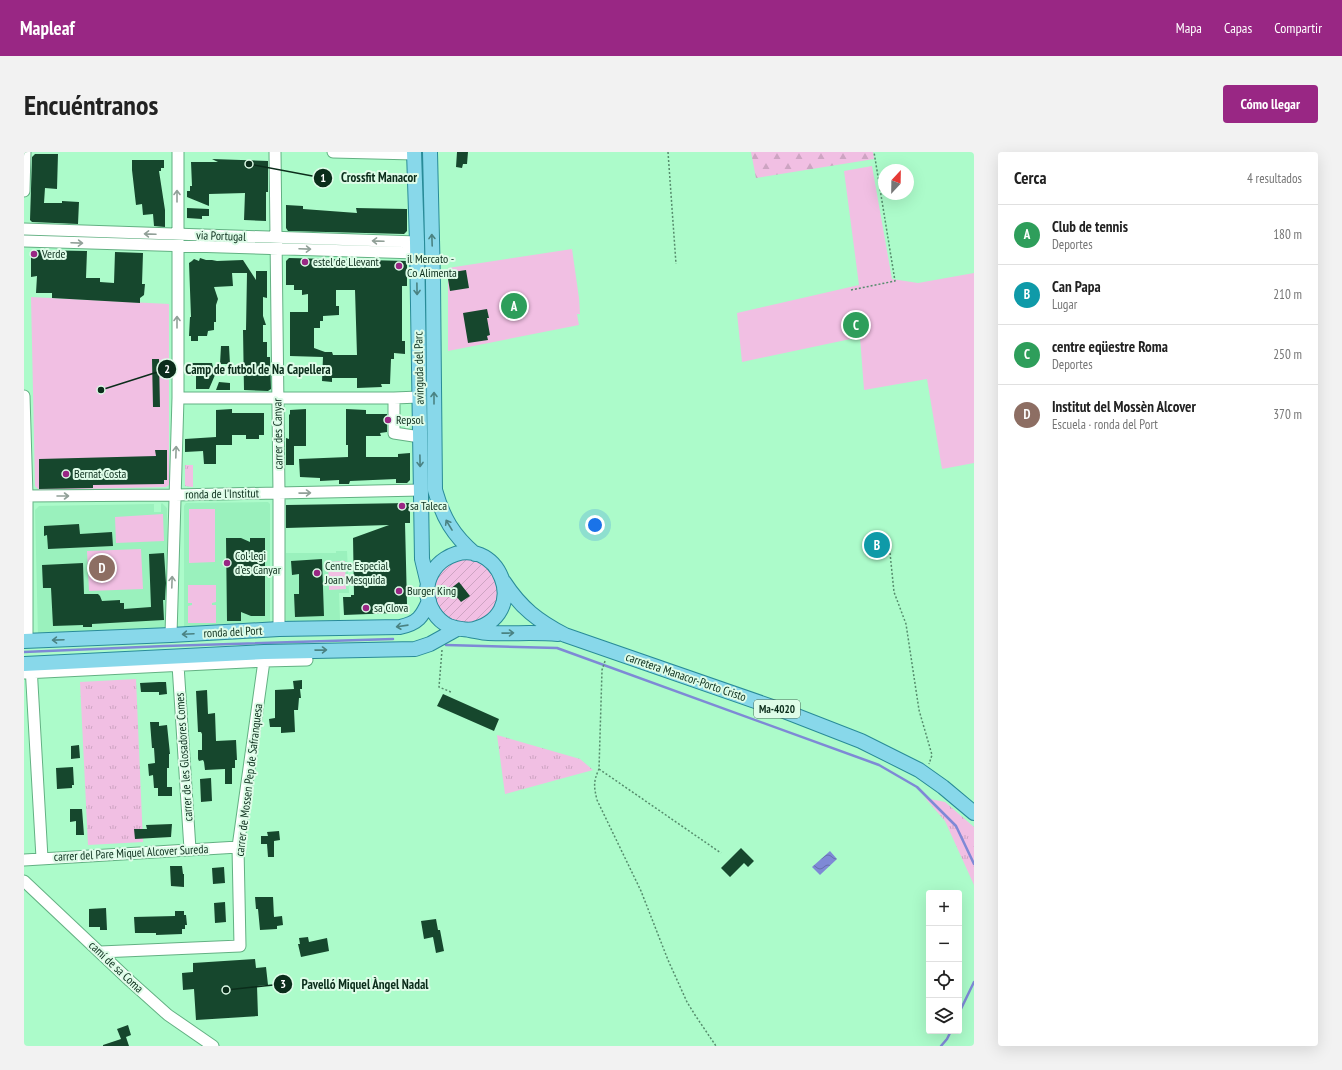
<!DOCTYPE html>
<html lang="es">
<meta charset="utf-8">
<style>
:root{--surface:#fff;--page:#f2f2f2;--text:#222;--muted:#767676;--line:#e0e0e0;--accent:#992784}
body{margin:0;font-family:"PT Sans Narrow",sans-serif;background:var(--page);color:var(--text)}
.controls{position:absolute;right:12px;bottom:12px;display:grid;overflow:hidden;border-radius:4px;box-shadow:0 4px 16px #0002}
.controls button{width:36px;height:36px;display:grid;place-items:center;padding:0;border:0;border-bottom:1px solid var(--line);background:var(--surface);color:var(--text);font:20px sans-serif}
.compass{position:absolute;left:854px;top:12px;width:36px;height:36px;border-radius:50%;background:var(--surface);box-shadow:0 4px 16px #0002;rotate:22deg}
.you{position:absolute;left:571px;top:373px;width:14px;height:14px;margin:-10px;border:3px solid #fff;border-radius:50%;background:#1a73e8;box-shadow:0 0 0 6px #1a73e833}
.badge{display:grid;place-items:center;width:26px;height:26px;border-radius:50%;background:var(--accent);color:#fff;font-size:13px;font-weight:700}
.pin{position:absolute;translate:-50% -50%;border:2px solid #fff;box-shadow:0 1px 4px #0006}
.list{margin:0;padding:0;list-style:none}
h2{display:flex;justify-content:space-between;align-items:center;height:52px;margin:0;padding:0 16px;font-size:17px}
h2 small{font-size:13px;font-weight:400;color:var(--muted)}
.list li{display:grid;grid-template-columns:26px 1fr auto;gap:12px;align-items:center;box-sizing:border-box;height:60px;padding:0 16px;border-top:1px solid var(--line)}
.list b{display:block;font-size:15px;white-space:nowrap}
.list p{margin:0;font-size:13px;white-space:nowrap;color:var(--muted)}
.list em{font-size:13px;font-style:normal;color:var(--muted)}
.icon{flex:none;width:22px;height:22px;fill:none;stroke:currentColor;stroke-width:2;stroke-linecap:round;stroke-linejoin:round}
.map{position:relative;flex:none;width:950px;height:894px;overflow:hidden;border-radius:4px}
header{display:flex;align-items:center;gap:24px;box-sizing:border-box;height:56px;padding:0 20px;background:var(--accent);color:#fff}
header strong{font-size:19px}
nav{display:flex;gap:22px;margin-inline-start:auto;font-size:14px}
.intro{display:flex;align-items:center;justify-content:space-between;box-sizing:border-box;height:96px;padding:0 24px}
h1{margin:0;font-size:28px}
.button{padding:10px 18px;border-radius:4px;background:var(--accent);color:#fff;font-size:14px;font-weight:700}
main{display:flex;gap:24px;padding:0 24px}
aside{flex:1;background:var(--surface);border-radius:4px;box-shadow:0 4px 16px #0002}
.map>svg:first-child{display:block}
</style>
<header>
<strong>Mapleaf</strong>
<nav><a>Mapa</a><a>Capas</a><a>Compartir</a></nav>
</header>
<div class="intro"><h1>Encuéntranos</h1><a class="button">Cómo llegar</a></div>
<main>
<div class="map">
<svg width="950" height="894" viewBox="0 0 950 894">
<defs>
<pattern id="grass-tufts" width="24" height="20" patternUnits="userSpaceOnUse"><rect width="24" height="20" fill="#f1bfe3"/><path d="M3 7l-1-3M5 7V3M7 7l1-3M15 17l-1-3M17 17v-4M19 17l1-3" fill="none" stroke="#cda4c2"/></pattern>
<pattern id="forest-firs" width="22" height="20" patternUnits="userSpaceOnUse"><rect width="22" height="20" fill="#f1bfe3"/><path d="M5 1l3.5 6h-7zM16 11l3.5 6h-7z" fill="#cda4c2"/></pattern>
<pattern id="garden-furrows" width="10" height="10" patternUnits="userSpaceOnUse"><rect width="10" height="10" fill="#f1bfe3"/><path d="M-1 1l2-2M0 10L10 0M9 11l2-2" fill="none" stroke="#cda4c2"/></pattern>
<pattern id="water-waves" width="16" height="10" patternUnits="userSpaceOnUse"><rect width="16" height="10" fill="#7e89d6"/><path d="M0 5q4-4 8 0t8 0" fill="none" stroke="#6570ad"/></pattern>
</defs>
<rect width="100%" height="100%" fill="#acfbca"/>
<!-- built -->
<path fill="#9af1bd" d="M 244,350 L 246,352 L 246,469 L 245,472 L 162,476 L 160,475 L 160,354 L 162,351 Z
M 138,351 L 143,356 L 143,474 L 139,478 L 14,484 L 11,358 L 15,354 L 130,352 L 130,360 L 137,360 L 137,352 Z
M 312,399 L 323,399 L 325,441 L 315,441 L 316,468 L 265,471 L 262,468 L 262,401 L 312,401 Z"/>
<!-- grass -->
<path fill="url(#grass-tufts)" d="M 161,313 L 169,313 L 169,335 L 161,334 Z
M 112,527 L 119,690 L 64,693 L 56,530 Z
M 473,583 L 556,607 L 569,618 L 481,642 Z
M 901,646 L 921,650 L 950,675 L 950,733 L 921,669 Z"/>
<!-- forest -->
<path fill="url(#forest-firs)" d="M 727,0 L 849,0 L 850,7 L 732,26 Z"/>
<!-- garden -->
<path fill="url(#garden-furrows)" d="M 450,406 L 465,416 L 474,434 L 474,450 L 466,463 L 440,473 C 435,471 428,469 423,466 C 408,456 404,425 421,415 C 430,408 439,407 450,406 Z"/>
<!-- pitch -->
<path fill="#f1bfe3" d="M 848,14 L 868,127 L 894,131 L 950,121 L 950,311 L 918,317 L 903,227 L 840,238 L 836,185 L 718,210 L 713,161 L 835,133 L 820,19 Z
M 548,97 L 555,146 L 556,162 L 553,162 L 555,173 L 424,199 L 424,116 Z
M 7,145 L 145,152 L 145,333 L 142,335 L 15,338 L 11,334 Z
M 165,357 L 191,357 L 191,410 L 165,411 Z
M 139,362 L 140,389 L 92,391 L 91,365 Z
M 117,397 L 119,437 L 65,439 L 63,399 Z
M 321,409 L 322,437 L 305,438 L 304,410 Z
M 164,433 L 192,433 L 192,450 L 188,451 L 188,453 L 192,453 L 192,471 L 164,471 L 164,454 L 168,453 L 168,451 L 164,451 Z"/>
<!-- water -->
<path fill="url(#water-waves)" d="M 806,699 L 813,707 L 796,723 L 788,715 Z"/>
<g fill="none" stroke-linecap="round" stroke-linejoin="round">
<!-- stream -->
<path stroke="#7e89d6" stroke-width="2.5" d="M 422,493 L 533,496 L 855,613 L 893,635 L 932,674 L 950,712
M 0,500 L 141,494 L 369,487
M 935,861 L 950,830
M 917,894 L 923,887 L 927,879"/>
</g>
<!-- building -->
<path fill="#16472d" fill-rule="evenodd" d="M 433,0 L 444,0 L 443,12 L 439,12 L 438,16 L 432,15 Z
M 11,2 L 34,2 L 33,37 L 21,36 L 20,51 L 38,51 L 38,49 L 55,50 L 54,72 L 8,70 L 6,68 L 8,5 Z
M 188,7 L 244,9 L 244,40 L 242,40 L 242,69 L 220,68 L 221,41 L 185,42 L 185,54 L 163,45 L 163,39 L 166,39 L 166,34 L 168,34 L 167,10 L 194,10 Z
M 108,8 L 140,8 L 140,16 L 137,16 L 137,19 L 135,19 L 141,58 L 141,75 L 130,74 L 129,62 L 119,63 L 118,52 L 112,53 L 108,18 Z
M 262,53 L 279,54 L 279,57 L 333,61 L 332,56 L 383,57 L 383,79 L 380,82 L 264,79 L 262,76 Z
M 163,56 L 185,57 L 185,64 L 178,64 L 178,67 L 163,66 Z
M 10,98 L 63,99 L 62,126 L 76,126 L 76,130 L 90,131 L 91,100 L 119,101 L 118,132 L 121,132 L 120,143 L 116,146 L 116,151 L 28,146 L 28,141 L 12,141 L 13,124 L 7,125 L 7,100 Z
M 176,106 L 182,108 L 188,108 L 193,109 L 219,108 L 232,128 L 232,119 L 243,119 L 243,146 L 239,145 L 239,164 L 242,173 L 239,173 L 239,190 L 243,190 L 243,205 L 246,205 L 247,237 L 244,239 L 220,238 L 219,178 L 222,178 L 223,121 L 208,121 L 209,134 L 190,135 L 194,147 L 192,153 L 192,170 L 190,170 L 190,178 L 184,179 L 183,184 L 174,184 L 174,189 L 167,189 L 167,184 L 165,184 L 166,165 L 167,165 L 165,111 L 168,109 L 170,107 L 175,109 Z
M 265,106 L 383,109 L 383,134 L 378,134 L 378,189 L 381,189 L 381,202 L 370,201 L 370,207 L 367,207 L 366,232 L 357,232 L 358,235 L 333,236 L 333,226 L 308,226 L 308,230 L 298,229 L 299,205 L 266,204 L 266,160 L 284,160 L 284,142 L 278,143 L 278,138 L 270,138 L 270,133 L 262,133 L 262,109 ZM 312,138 L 331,138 L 333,203 L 309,203 L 308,200 L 301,200 L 290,196 L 290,176 L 296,176 L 296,169 L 299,169 L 299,164 L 315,163 L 315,154 L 312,154 Z
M 442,118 L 445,136 L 426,139 L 423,121 Z
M 463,157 L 465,166 L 463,166 L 466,183 L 463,184 L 464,188 L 444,191 L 439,161 Z
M 197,194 L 205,194 L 206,212 L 196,212 Z
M 128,207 L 135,207 L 136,255 L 129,255 Z
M 167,211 L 188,211 L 191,223 L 185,237 L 172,237 L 172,224 L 167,224 Z
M 195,230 L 206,231 L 206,238 L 192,238 Z
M 208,257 L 208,261 L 240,261 L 240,283 L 235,283 L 235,287 L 222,287 L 222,283 L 208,283 L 208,293 L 192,293 L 192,312 L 180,312 L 179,299 L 161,300 L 161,287 L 192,285 L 192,258 Z
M 282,257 L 282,294 L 270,294 L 270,313 L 262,313 L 262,286 L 265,287 L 265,262 L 266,263 L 266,258 Z
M 322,257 L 342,258 L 342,262 L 363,262 L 363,280 L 356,281 L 357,284 L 342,284 L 342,305 L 374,305 L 374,302 L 386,301 L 386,328 L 383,331 L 372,331 L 372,327 L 326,329 L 325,332 L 315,332 L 315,328 L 296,329 L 296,326 L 276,325 L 275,307 L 324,305 L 324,293 L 322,293 Z
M 131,298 L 143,298 L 143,328 L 140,328 L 140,332 L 69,333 L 69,336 L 15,337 L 15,307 L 132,304 Z
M 386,351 L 386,371 L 381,371 L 383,452 L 370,461 L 320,463 L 319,445 L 327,445 L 327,443 L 330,443 L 329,386 L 365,373 L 262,376 L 262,353 Z
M 55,372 L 56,382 L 88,380 L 89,394 L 24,397 L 23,383 L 20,384 L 20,374 Z
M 202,386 L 217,386 L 226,390 L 226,386 L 241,386 L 241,464 L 227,464 L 217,460 L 217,469 L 203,469 Z
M 866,388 L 866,396 L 840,398 L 839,390 Z
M 140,401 L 142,431 L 141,448 L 139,448 L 140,468 L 68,472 L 68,475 L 59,475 L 59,473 L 29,474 L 27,436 L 19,436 L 18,413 L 59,411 L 60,442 L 74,442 L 76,444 L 78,449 L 96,448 L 96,451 L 100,451 L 100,457 L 127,455 L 125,402 Z
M 298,407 L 300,464 L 271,465 L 270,442 L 275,442 L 275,422 L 268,423 L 267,409 Z
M 435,430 L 446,444 L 437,450 L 426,437 Z
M 278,528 L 278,537 L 276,537 L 277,546 L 275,546 L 274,558 L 270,558 L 271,580 L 257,581 L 257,575 L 246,575 L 245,567 L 251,566 L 251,538 L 270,537 L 269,529 Z
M 135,530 L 142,530 L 143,542 L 135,543 L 135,540 L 117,540 L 116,531 Z
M 183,538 L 184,562 L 191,561 L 192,589 L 212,588 L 213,608 L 211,608 L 211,616 L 208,616 L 208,632 L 201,632 L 201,617 L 181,618 L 180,610 L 179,608 L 175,609 L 174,607 L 174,598 L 178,598 L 178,582 L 177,580 L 174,580 L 172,539 Z
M 419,542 L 475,567 L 470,579 L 413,554 Z
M 126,570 L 135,570 L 135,574 L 143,573 L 146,602 L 145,602 L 145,616 L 143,616 L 143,635 L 148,635 L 148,644 L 134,644 L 134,636 L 130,636 L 129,623 L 125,624 L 124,612 L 131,611 L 130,596 L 128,596 Z
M 55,593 L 56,606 L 47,607 L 47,594 Z
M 49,615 L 50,633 L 48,633 L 48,636 L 33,637 L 32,616 Z
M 187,626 L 188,649 L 177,650 L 176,627 Z
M 46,657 L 58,657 L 60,683 L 52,683 L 52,669 L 46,670 Z
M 148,672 L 147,685 L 111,687 L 110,677 L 123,677 L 122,673 Z
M 255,679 L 256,688 L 250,689 L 250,705 L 244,705 L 243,692 L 237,692 L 237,684 L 244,684 L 243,680 Z
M 717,696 L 730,709 L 724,715 L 720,711 L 706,725 L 697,716 Z
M 146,714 L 158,714 L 159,722 L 160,722 L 160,735 L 147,734 Z
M 200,715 L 201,731 L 189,732 L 188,716 Z
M 231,745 L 249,745 L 250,765 L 258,764 L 259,773 L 253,774 L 253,777 L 236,778 L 234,757 L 232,757 Z
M 201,750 L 202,770 L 191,771 L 190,751 Z
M 82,756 L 83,778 L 76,778 L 76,775 L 65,775 L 65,757 Z
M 151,759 L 160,759 L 160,763 L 162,763 L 163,773 L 161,773 L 161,777 L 158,777 L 158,782 L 132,783 L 132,781 L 111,781 L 110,765 L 151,764 Z
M 412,767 L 414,778 L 416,778 L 420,799 L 412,801 L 409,785 L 400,787 L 397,769 Z
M 284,785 L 285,790 L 303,786 L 305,799 L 277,805 L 274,792 L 276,792 L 275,786 Z
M 231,807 L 232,816 L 242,815 L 244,833 L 233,834 L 234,864 L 172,868 L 170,837 L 159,838 L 158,821 L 169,820 L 169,811 Z
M 104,873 L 107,883 L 102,885 L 105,894 L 79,894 L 79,893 L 97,887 L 93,877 Z"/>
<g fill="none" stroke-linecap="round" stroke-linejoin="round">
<!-- minor casing -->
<g stroke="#63b183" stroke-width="13">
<path id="minor" d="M 251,0 L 255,341 L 255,477
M 309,0 L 390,2
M 0,39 L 1,0
M 0,77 L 393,90
M 0,89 L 393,101
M 0,244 L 3,344 L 3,489
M 154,246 L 370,246 L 395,245
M 370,246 L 370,281 L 396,285
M 0,344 L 151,343 L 397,338
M 147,483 L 154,246 L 154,0
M 154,513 L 166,697
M 7,514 L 18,706
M 0,521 L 240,509 L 283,508
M 0,708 L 214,695
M 0,729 L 106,829 L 144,863 L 189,894
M 76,800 L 216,794 L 214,695 L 240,509 L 240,500"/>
</g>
<!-- major casing -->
<g stroke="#298b98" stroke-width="16">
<path id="major" d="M 390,0 L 393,90 L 398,407 L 404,432
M 406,0 L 409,130 L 411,338 C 419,366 429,383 451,402
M 480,430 C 497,456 514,469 541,483 L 760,559 L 837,589 L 895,618 L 919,635 L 950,661
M 445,478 C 512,466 473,375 421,407 C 410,414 403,427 403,440 C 404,454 412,468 425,474 C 432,477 439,477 446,478 C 452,479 458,481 464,481 C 488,482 511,480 534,482
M 0,489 L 147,483 L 255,477 L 376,475 C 394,471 398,465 405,449
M 0,512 L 240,500 L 391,497 L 406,492 L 433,477"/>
</g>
<!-- path -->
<path stroke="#558c6c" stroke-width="1.5" stroke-dasharray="2 2" stroke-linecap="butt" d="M 644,0 L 652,112
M 827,138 L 871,129 L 850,0
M 866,401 L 870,440 L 882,472 L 895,558 L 908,603 L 905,612
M 418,498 L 415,535 L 427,540
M 581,509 L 578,518 L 575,617 C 569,630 570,635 573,648 L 617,739 L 644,808 L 663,850 L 671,863 L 692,894
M 575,617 L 697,701"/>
<!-- minor -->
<use href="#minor" stroke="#fff" stroke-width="11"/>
<!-- major -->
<use href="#major" stroke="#88d8ea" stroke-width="14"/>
</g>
<!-- one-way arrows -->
<defs><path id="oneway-shaft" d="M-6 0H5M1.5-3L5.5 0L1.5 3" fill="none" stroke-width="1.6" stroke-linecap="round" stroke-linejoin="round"/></defs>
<g stroke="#91a098">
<use href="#oneway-shaft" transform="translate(153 44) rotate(-90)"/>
<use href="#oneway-shaft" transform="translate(126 82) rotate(-178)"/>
<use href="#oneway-shaft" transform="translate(354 89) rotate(-178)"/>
<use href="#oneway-shaft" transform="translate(53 91) rotate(2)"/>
<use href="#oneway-shaft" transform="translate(281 97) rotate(2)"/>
<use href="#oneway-shaft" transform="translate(153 170) rotate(-90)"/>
<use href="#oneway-shaft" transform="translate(152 300) rotate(-88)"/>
<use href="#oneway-shaft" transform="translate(281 341) rotate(-1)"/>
<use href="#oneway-shaft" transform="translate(39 344)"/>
<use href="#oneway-shaft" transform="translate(148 430) rotate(-88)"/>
</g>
<g stroke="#4a8282">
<use href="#oneway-shaft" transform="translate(408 88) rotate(-92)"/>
<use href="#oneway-shaft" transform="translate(393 137) rotate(89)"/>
<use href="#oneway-shaft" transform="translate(410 246) rotate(-90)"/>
<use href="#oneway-shaft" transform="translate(396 309) rotate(89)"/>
<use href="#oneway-shaft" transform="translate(425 373) rotate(-121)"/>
<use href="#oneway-shaft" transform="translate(378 474) rotate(172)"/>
<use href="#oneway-shaft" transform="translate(484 481) rotate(-1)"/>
<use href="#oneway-shaft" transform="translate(164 482) rotate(177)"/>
<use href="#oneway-shaft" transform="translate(34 488) rotate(178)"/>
<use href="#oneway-shaft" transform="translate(297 498) rotate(-1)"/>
</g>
<!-- markers -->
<g fill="#992784" stroke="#defce8" stroke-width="1.5">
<circle cx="10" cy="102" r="4"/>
<circle cx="281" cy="110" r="4"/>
<circle cx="375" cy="114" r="4"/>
<circle cx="364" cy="268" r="4"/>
<circle cx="42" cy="322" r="4"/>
<circle cx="378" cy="354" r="4"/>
<circle cx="203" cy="411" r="4"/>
<circle cx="293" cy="421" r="4"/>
<circle cx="375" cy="439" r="4"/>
<circle cx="342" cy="456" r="4"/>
</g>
<g text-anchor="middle" stroke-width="4" stroke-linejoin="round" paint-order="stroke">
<!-- shield labels -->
<rect fill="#defce8" stroke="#4a6b58" stroke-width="1" x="730" y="548" width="46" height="18" rx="3"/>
<g font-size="11" font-weight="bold" fill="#0b2d1b">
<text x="753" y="561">Ma-4020</text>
</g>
<!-- street labels -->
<g font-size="12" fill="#0b2d1b" stroke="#defce8">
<text transform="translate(197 84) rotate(2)" y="4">via Portugal</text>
<text transform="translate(395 216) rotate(-91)" y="4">avinguda del Parc</text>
<text transform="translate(254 282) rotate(-91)" y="4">carrer des Canyar</text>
<text transform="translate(198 342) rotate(-1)" y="4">ronda de l'Institut</text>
<text transform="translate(209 480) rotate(-3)" y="4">ronda del Port</text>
<text transform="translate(662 525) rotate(19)" y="4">carretera Manacor-Porto Cristo</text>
<text transform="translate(160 605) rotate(-94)" y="4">carrer de les Glosadores Comes</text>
<text transform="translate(225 628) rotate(-83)" y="4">carrer de Mossen Pep de Safranquesa</text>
<text transform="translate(107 701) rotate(-3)" y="4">carrer del Pare Miquel Alcover Sureda</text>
<text transform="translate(92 815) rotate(43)" y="4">camí de sa Coma</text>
</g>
<!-- poi labels -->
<g font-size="12" fill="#0b2d1b" stroke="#defce8" text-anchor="start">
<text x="18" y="106">Verde</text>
<text x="383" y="111">il Mercato -<tspan x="383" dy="14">Co Alimenta</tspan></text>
<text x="289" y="114">estel de Llevant</text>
<text x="372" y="272">Repsol</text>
<text x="50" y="326">Bernat Costa</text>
<text x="386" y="358">sa Taleca</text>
<text x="211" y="408">Col·legi<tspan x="211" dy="14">d'es Canyar</tspan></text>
<text x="301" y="418">Centre Especial<tspan x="301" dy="14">Joan Mesquida</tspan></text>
<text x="383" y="443">Burger King</text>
<text x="350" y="460">sa Clova</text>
</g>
</g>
<!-- callouts -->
<path fill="none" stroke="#0b2d1b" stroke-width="1.5" d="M225 12L299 26M77 238L143 217M202 838L259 832"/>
<g fill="#0b2d1b" stroke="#defce8" stroke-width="1.5">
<circle cx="225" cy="12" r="4"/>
<circle cx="77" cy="238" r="4"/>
<circle cx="202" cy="838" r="4"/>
<circle cx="299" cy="26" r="10"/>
<circle cx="143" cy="217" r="10"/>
<circle cx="259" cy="832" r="10"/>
</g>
<g font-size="12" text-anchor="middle" font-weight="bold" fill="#fff">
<text x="299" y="30">1</text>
<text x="143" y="221">2</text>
<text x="259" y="836">3</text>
</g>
<g font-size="13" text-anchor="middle" font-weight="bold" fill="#0b2d1b" stroke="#defce8" stroke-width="4" stroke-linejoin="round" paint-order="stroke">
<text x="355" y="30">Crossfit Manacor</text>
<text x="234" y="222">Camp de futbol de Na Capellera</text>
<text x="341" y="837">Pavelló Miquel Àngel Nadal</text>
</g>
</svg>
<div class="controls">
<button>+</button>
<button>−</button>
<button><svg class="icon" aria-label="locate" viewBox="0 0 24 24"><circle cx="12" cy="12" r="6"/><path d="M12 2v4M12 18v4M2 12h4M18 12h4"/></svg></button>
<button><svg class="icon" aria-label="layers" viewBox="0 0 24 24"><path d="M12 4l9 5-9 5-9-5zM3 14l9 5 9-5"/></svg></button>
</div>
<svg class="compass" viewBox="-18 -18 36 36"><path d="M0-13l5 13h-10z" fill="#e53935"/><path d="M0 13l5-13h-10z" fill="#767676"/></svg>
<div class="you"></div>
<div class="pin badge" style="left:490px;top:154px;background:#2e9e5b">A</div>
<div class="pin badge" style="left:853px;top:393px;background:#0f9aa8">B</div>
<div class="pin badge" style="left:832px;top:173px;background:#2e9e5b">C</div>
<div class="pin badge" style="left:78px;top:416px;background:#8d6e63">D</div>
</div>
<aside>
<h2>Cerca<small>4 resultados</small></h2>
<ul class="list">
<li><span class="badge" style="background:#2e9e5b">A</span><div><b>Club de tennis</b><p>Deportes</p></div><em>180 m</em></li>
<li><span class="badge" style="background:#0f9aa8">B</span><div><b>Can Papa</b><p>Lugar</p></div><em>210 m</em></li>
<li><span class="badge" style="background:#2e9e5b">C</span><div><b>centre eqüestre Roma</b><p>Deportes</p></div><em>250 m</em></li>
<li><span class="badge" style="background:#8d6e63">D</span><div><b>Institut del Mossèn Alcover</b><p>Escuela · ronda del Port</p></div><em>370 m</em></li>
</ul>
</aside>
</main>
